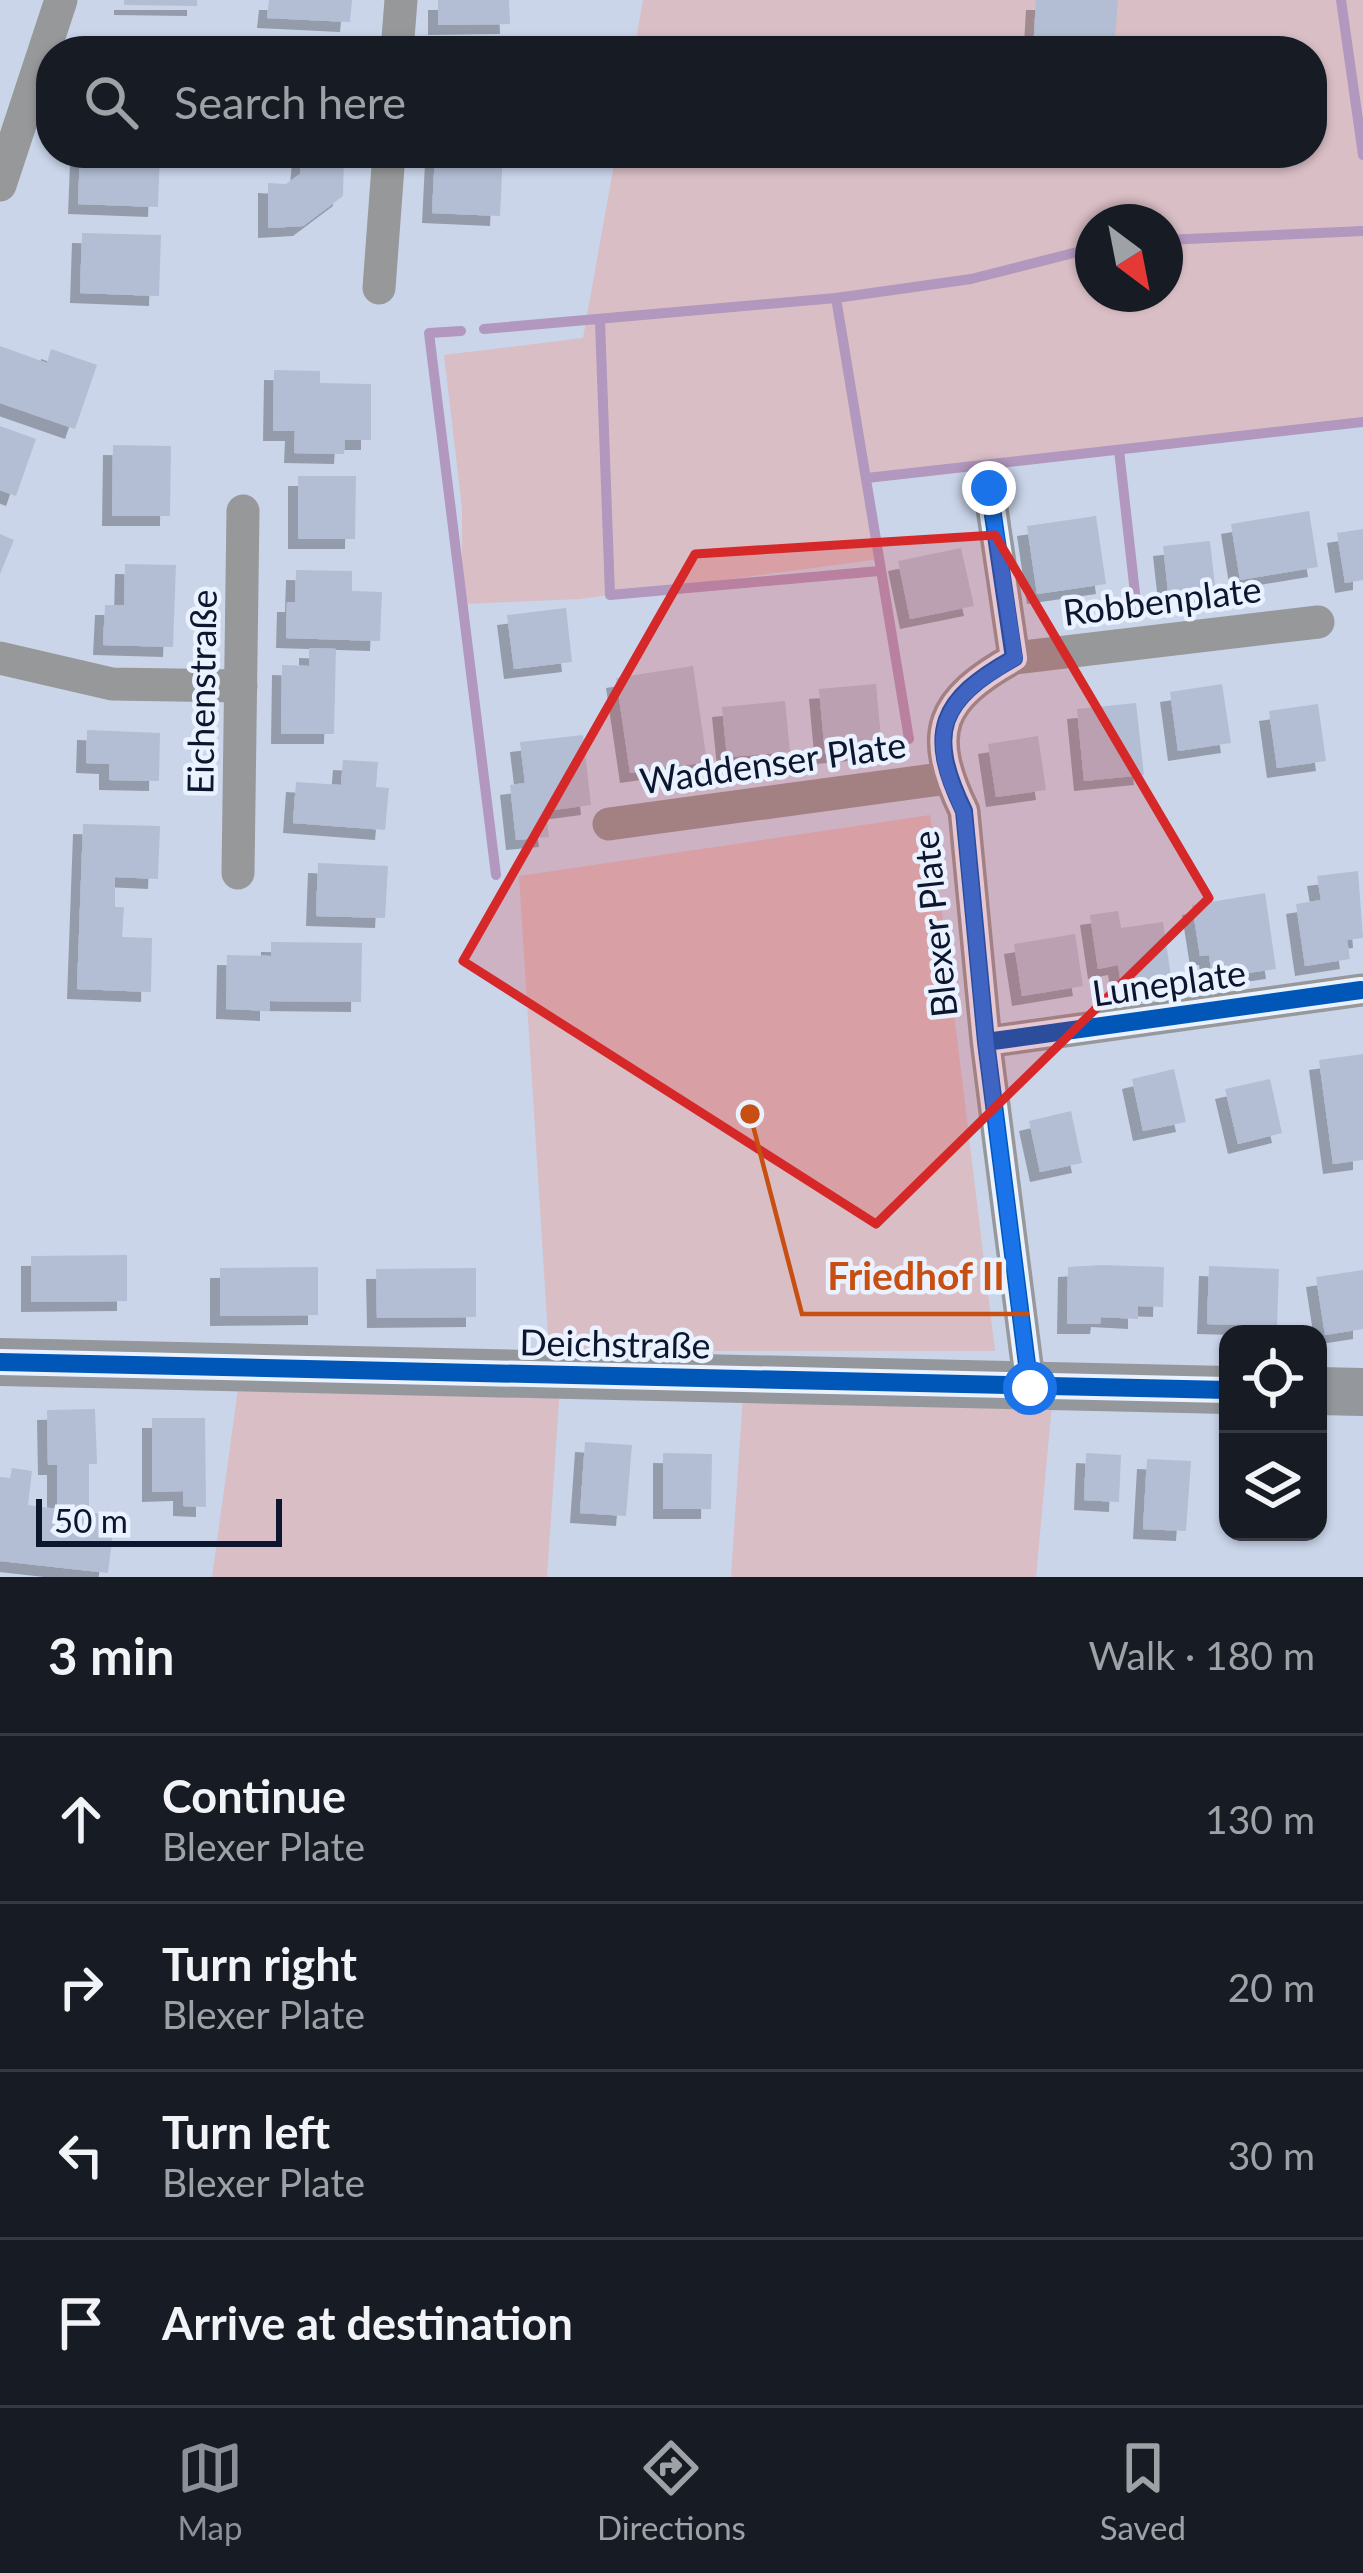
<!DOCTYPE html>
<meta charset="utf-8">
<style>
:root{--surface:#171b24;--page:#20242c;--text:#f1f3f6;--muted:#9ea1a6;--line:#363941;--accent:#8c9099}
body{margin:0;font-family:Lato,sans-serif;background:var(--page);color:var(--text)}
.controls{position:absolute;right:36px;bottom:36px;display:grid;overflow:hidden;border-radius:24px;box-shadow:0 3px 9px #0004}
.controls button{width:108px;height:108px;display:grid;place-items:center;padding:0;border:0;border-bottom:3px solid var(--line);background:var(--surface);color:var(--text);font:60px sans-serif}
.compass{position:absolute;left:1075px;top:204px;width:108px;height:108px;border-radius:50%;background:var(--surface);box-shadow:0 3px 9px #0004;rotate:148deg}
.scale{position:absolute;left:36px;bottom:30px;width:246px;box-sizing:border-box;padding-left:12px;border:6px solid #0c172f;border-top:0;font-size:33px;line-height:42px;white-space:nowrap;color:#0c172f;-webkit-text-stroke:9px #eaf1ff;paint-order:stroke}
.stop{position:absolute;width:36px;height:36px;margin:-27px;border:9px solid #1a73e8;border-radius:50%;background:#fff}
.stop.end{background:#1a73e8;border-color:#fff;box-shadow:0 3px 12px #0008}
.list{margin:0;padding:0;list-style:none}
h2{display:flex;justify-content:space-between;align-items:center;height:156px;margin:0;padding:0 48px;font-size:51px}
h2 small{font-size:39px;font-weight:400;color:var(--muted)}
.list li{display:grid;grid-template-columns:78px 1fr auto;gap:36px;align-items:center;box-sizing:border-box;height:168px;padding:0 48px;border-top:3px solid var(--line)}
.list b{display:block;font-size:45px;white-space:nowrap}
.list p{margin:0;font-size:39px;white-space:nowrap;color:var(--muted)}
.list em{font-size:39px;font-style:normal;color:var(--muted)}
.icon{flex:none;width:66px;height:66px;fill:none;stroke:currentColor;stroke-width:2;stroke-linecap:round;stroke-linejoin:round}
.map{position:relative;flex:none;width:1363px;height:1577px;overflow:hidden}
.search{position:absolute;background:var(--surface);box-shadow:0 3px 9px #0004;left:36px;right:36px;top:36px;height:132px;display:flex;align-items:center;gap:30px;box-sizing:border-box;padding:0 42px;border-radius:48px;color:var(--muted);font-size:45px}
.sheet{height:828px;background:var(--surface)}
nav{display:flex;justify-content:space-around;align-items:center;box-sizing:border-box;height:168px;border-top:3px solid var(--line);background:var(--surface);font-size:33px;color:var(--muted)}
nav a{display:grid;justify-items:center;gap:6px}
nav .on{color:var(--accent)}
.map>svg:first-child{display:block}
</style>
<div class="map">
<svg width="1363" height="1577" viewBox="0 0 1363 1577">
<defs>
<filter id="shadow"><feDropShadow dx="-10" dy="10" stdDeviation="0" flood-color="#0004"/></filter>
</defs>
<rect width="100%" height="100%" fill="#cad5ea"/>
<!-- green -->
<path fill="#d9bec5" fill-rule="evenodd" d="M 643,0 L 1363,0 L 1363,422 L 868,478 L 880,559 L 580,599 L 462,604 L 462,508 L 444,355 L 583,338 L 616,153 L 1312,153 L 1312,51 L 634,51 ZM 1093,222 L 1165,222 L 1165,294 L 1093,294 Z
M 930,815 L 995,1351 L 549,1351 L 519,876 Z
M 239,1382 L 560,1387 L 547,1577 L 212,1577 Z
M 743,1394 L 1052,1404 L 1036,1577 L 731,1577 Z"/>
<g fill="none" stroke-linecap="round" stroke-linejoin="round">
<!-- stream -->
<path stroke="#b297bf" stroke-width="10" d="M 1341,0 L 1363,155
M 1165,240 L 1363,231
M 836,298 L 909,739
M 600,322 L 610,595 L 879,571
M 484,329 L 836,298 L 971,279 L 1093,248
M 461,331 L 429,333 L 496,875
M 1119,450 L 1137,611
M 867,478 L 1363,422"/>
</g>
<!-- building -->
<path fill="#b3bed4" filter="url(#shadow)" d="M 124,0 L 197,0 L 197,6 L 124,5 Z
M 269,0 L 352,0 L 350,22 L 267,18 Z
M 438,0 L 509,0 L 510,24 L 438,25 Z
M 1036,0 L 1118,0 L 1114,51 L 1033,51 Z
M 111,44 L 192,47 L 192,51 L 111,51 Z
M 80,153 L 160,153 L 158,207 L 78,204 Z
M 435,153 L 503,153 L 500,216 L 432,213 Z
M 302,154 L 344,155 L 343,196 L 303,226 L 268,228 L 268,183 L 286,184 L 300,174 Z
M 82,233 L 161,235 L 159,296 L 80,293 Z
M 0,346 L 47,363 L 51,349 L 97,365 L 75,429 L 0,403 Z
M 274,370 L 320,371 L 320,383 L 371,384 L 371,440 L 345,440 L 344,454 L 294,453 L 295,431 L 273,431 Z
M 0,426 L 36,439 L 16,496 L 0,490 Z
M 113,445 L 171,446 L 170,516 L 112,516 Z
M 298,476 L 356,476 L 355,539 L 298,539 Z
M 1309,511 L 1318,567 L 1240,580 L 1231,524 Z
M 1096,516 L 1106,584 L 1037,594 L 1027,526 Z
M 1363,529 L 1363,580 L 1345,583 L 1337,533 Z
M 0,534 L 14,540 L 0,574 Z
M 1210,541 L 1216,595 L 1169,600 L 1163,546 Z
M 961,548 L 974,606 L 910,619 L 898,561 Z
M 125,564 L 176,565 L 173,647 L 103,645 L 105,605 L 124,605 Z
M 296,570 L 352,571 L 352,591 L 382,592 L 380,641 L 286,638 L 287,602 L 295,602 Z
M 566,608 L 572,662 L 514,669 L 507,615 Z
M 309,648 L 336,649 L 334,734 L 281,734 L 282,665 L 309,666 Z
M 693,666 L 707,762 L 630,773 L 616,678 Z
M 876,684 L 882,749 L 825,754 L 819,689 Z
M 1222,684 L 1231,743 L 1178,751 L 1170,692 Z
M 785,701 L 790,752 L 727,757 L 722,707 Z
M 1136,703 L 1144,775 L 1084,781 L 1077,709 Z
M 1318,704 L 1326,761 L 1277,768 L 1269,711 Z
M 87,730 L 160,733 L 159,781 L 109,780 L 109,764 L 86,763 Z
M 583,735 L 591,805 L 546,811 L 549,837 L 516,840 L 510,785 L 525,783 L 520,742 Z
M 1038,736 L 1046,790 L 996,797 L 988,744 Z
M 343,760 L 378,762 L 376,787 L 389,788 L 385,830 L 293,823 L 296,782 L 341,785 Z
M 83,824 L 160,826 L 158,879 L 115,877 L 115,907 L 124,907 L 122,937 L 152,938 L 151,992 L 77,989 Z
M 318,863 L 388,866 L 385,918 L 316,916 Z
M 1358,871 L 1363,938 L 1347,940 L 1350,959 L 1305,966 L 1296,904 L 1321,900 L 1317,876 Z
M 1265,893 L 1276,969 L 1212,978 L 1209,955 L 1200,956 L 1192,905 Z
M 1118,911 L 1121,928 L 1163,922 L 1173,990 L 1123,997 L 1118,965 L 1098,969 L 1090,915 Z
M 1075,934 L 1083,986 L 1022,996 L 1014,944 Z
M 271,942 L 362,943 L 361,1002 L 270,1001 L 270,1011 L 226,1009 L 227,955 L 271,956 Z
M 1363,1054 L 1363,1160 L 1333,1164 L 1319,1060 Z
M 1174,1069 L 1186,1122 L 1143,1131 L 1132,1079 Z
M 1270,1079 L 1282,1133 L 1238,1144 L 1225,1089 Z
M 1071,1111 L 1082,1163 L 1040,1172 L 1029,1121 Z
M 127,1255 L 127,1301 L 31,1302 L 31,1256 Z
M 1102,1265 L 1164,1267 L 1163,1307 L 1138,1306 L 1138,1319 L 1101,1317 L 1100,1324 L 1067,1324 L 1068,1267 Z
M 1209,1266 L 1279,1269 L 1277,1326 L 1207,1324 Z
M 318,1267 L 318,1315 L 220,1316 L 220,1268 Z
M 476,1268 L 476,1317 L 377,1318 L 376,1269 Z
M 1363,1270 L 1363,1329 L 1325,1335 L 1316,1277 Z
M 95,1409 L 97,1464 L 89,1464 L 89,1512 L 115,1516 L 108,1573 L 0,1561 L 0,1477 L 10,1478 L 12,1468 L 32,1471 L 28,1505 L 57,1509 L 57,1465 L 48,1465 L 47,1410 Z
M 152,1418 L 205,1418 L 206,1507 L 183,1506 L 183,1491 L 152,1492 Z
M 585,1442 L 632,1445 L 626,1516 L 580,1513 Z
M 663,1453 L 712,1454 L 711,1509 L 663,1509 Z
M 1086,1453 L 1121,1455 L 1119,1502 L 1084,1500 Z
M 1147,1459 L 1191,1461 L 1186,1531 L 1143,1529 Z"/>
<g fill="none" stroke-linecap="round" stroke-linejoin="round">
<!-- street -->
<path stroke="#96989a" stroke-width="33" d="M 397,51 L 401,0
M 0,185 L 61,0
M 379,288 L 389,153
M 989,488 L 1014,658 C 939,700 926,732 964,811 L 986,1042 L 1030,1388
M 0,658 L 112,684 L 241,686
M 1014,658 L 1318,622
M 609,824 L 948,778
M 238,873 L 243,511
M 986,1042 L 1361,990"/>
<!-- secondary -->
<path stroke="#94989c" stroke-width="48" d="M 0,1362 L 1228,1390
M 1318,1391 L 1363,1392"/>
<!-- cycleway casing -->
<g stroke="#eaf1ff" stroke-width="26">
<path id="cycleway" d="M 989,488 L 1014,658 C 939,700 926,732 964,811 L 986,1042 L 1030,1388
M 986,1042 L 1361,990
M 0,1362 L 1228,1390"/>
</g>
<!-- cycleway -->
<use href="#cycleway" stroke="#0057b8" stroke-width="18"/>
</g>
<g fill="none" stroke-linecap="round" stroke-linejoin="round">
<!-- route -->
<path stroke="#1a73e8" stroke-width="15" d="M 989,488 L 1015,658 C 940,700 925,733 964,812 L 986,1042 L 1030,1388"/>
</g>
<!-- marked area -->
<path fill="#d62828" fill-opacity="0.2" stroke="#d62828" stroke-width="9" stroke-linejoin="round" d="M 995,535 L 1209,898 L 876,1224 L 463,961 L 695,554 Z"/>
<g text-anchor="middle" stroke-width="9" stroke-linejoin="round" paint-order="stroke">
<!-- street labels -->
<g font-size="36" fill="#0c172f" stroke="#eaf1ff">
<text transform="translate(1162 601) rotate(-7)" y="13">Robbenplate</text>
<text transform="translate(202 692) rotate(-89)" y="13">Eichenstraße</text>
<text transform="translate(773 763) rotate(-8)" y="13">Waddenser Plate</text>
<text transform="translate(935 924) rotate(-96)" y="13">Blexer Plate</text>
<text transform="translate(1169 983) rotate(-8)" y="13">Luneplate</text>
<text transform="translate(615 1344) rotate(1)" y="13">Deichstraße</text>
</g>
</g>
<!-- callouts -->
<path fill="none" stroke="#c74f11" stroke-width="4.5" d="M750 1114L802 1314H1029"/>
<circle fill="#c74f11" stroke="#eaf1ff" stroke-width="4.5" cx="750" cy="1114" r="12"/>
<g font-size="39" text-anchor="middle" font-weight="bold" fill="#c74f11" stroke="#eaf1ff" stroke-width="9" stroke-linejoin="round" paint-order="stroke">
<text x="916" y="1290">Friedhof II</text>
</g>
</svg>
<div class="controls">
<button><svg class="icon" aria-label="locate" viewBox="0 0 24 24"><circle cx="12" cy="12" r="6"/><path d="M12 2v4M12 18v4M2 12h4M18 12h4"/></svg></button>
<button><svg class="icon" aria-label="layers" viewBox="0 0 24 24"><path d="M12 4l9 5-9 5-9-5zM3 14l9 5 9-5"/></svg></button>
</div>
<svg class="compass" viewBox="-18 -18 36 36"><path d="M0-13l5 13h-10z" fill="#e53935"/><path d="M0 13l5-13h-10z" fill="#9ea1a6"/></svg>
<div class="scale">50 m</div>
<div class="stop" style="left:1030px;top:1388px"></div>
<div class="stop end" style="left:989px;top:488px"></div>
<div class="search"><svg class="icon" aria-label="search" viewBox="0 0 24 24"><circle cx="10" cy="10" r="6"/><path d="M15 15l6 6"/></svg>Search here</div>
</div>
<section class="sheet">
<h2>3 min<small>Walk · 180 m</small></h2>
<ul class="list">
<li><svg class="icon" aria-label="ahead" viewBox="0 0 24 24"><path d="M12 20V5M6 11l6-6 6 6"/></svg><div><b>Continue</b><p>Blexer Plate</p></div><em>130 m</em></li>
<li><svg class="icon" aria-label="right" viewBox="0 0 24 24"><path d="M7 20v-9h11M14 6l5 5-5 5"/></svg><div><b>Turn right</b><p>Blexer Plate</p></div><em>20 m</em></li>
<li><svg class="icon" aria-label="left" viewBox="0 0 24 24"><path d="M17 20v-9H6M10 6l-5 5 5 5"/></svg><div><b>Turn left</b><p>Blexer Plate</p></div><em>30 m</em></li>
<li><svg class="icon" aria-label="arrive" viewBox="0 0 24 24"><path d="M6 21V4h12l-3 4 3 4H6"/></svg><div><b>Arrive at destination</b></div></li>
</ul>
</section>
<nav>
<a class="on"><svg class="icon" aria-label="map" viewBox="0 0 24 24"><path d="M3 6l6-2 6 2 6-2v14l-6 2-6-2-6 2zM9 4v14M15 6v14"/></svg>Map</a>
<a><svg class="icon" aria-label="directions" viewBox="0 0 24 24"><path d="M12 3l9 9-9 9-9-9zM9 14v-3h6M13 9l2 2-2 2"/></svg>Directions</a>
<a><svg class="icon" aria-label="saved" viewBox="0 0 24 24"><path d="M7 4h10v16l-5-4-5 4z"/></svg>Saved</a>
</nav>
